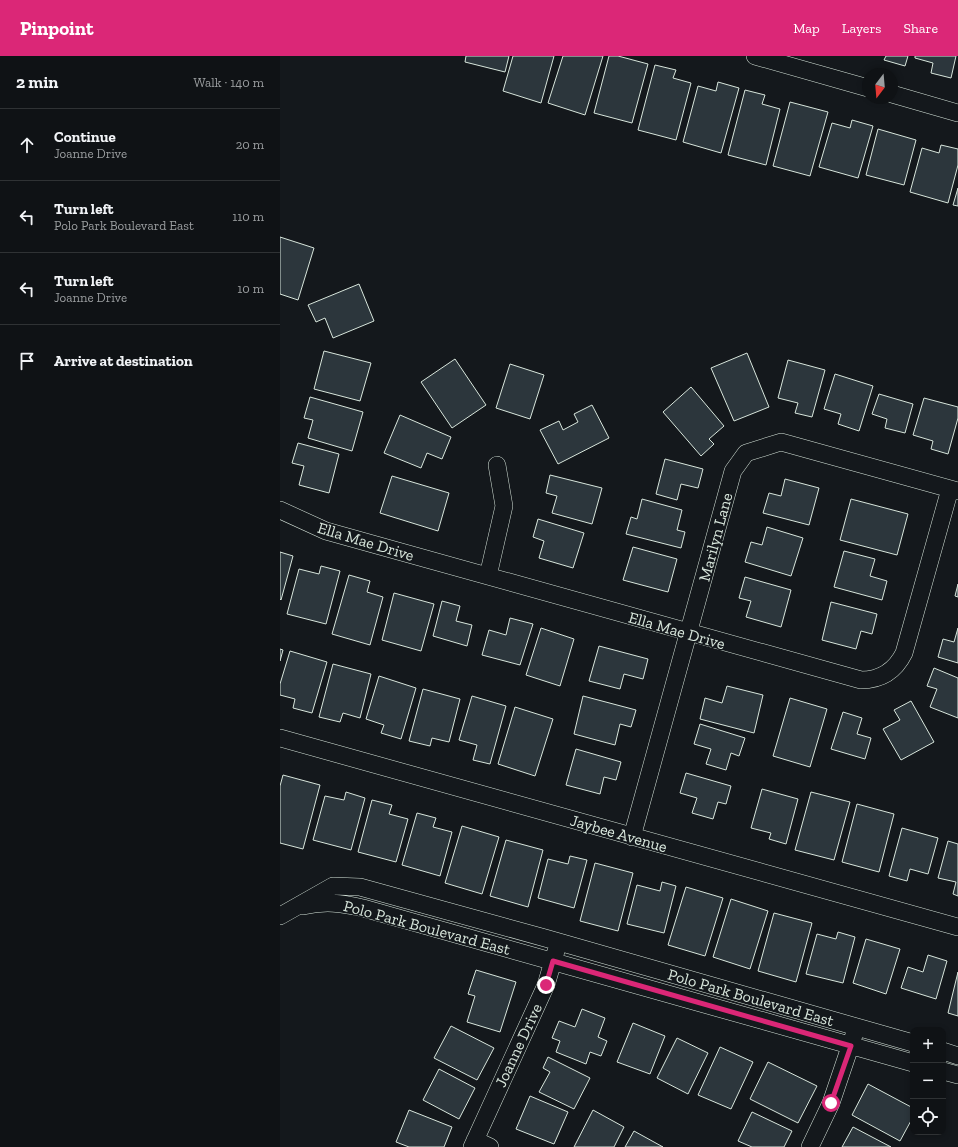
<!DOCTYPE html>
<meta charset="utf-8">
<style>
:root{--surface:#0f1215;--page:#1d2022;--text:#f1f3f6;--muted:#9b9ea0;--line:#2f3234;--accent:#db2777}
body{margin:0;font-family:"Zilla Slab",serif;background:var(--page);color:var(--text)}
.controls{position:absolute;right:12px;bottom:12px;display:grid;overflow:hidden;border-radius:8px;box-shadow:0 2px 6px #0003}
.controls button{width:36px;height:36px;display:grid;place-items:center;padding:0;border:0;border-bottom:1px solid var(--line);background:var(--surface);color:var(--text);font:20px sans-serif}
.compass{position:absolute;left:582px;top:12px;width:36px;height:36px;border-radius:50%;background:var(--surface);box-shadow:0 2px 6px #0003;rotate:196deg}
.stop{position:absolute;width:12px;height:12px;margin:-9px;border:3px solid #db2777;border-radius:50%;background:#fff}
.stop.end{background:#db2777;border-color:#fff;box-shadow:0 1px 4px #0008}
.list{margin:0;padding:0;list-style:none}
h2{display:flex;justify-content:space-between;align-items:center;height:52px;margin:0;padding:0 16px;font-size:17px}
h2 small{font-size:13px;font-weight:400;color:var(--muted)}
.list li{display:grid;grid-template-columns:26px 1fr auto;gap:12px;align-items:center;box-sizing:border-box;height:72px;padding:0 16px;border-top:1px solid var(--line)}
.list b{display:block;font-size:15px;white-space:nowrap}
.list p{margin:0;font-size:13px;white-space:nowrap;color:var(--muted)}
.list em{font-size:13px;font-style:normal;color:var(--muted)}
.icon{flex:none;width:22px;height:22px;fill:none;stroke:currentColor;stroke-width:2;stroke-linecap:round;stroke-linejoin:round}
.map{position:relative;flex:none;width:678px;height:1091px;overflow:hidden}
header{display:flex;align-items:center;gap:24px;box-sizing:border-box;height:56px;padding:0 20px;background:var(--accent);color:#fff}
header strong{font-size:19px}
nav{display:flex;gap:22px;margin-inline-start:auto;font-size:14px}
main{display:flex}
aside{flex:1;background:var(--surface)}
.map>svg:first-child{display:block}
</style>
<header>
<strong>Pinpoint</strong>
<nav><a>Map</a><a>Layers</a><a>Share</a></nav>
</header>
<main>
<aside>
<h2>2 min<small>Walk · 140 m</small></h2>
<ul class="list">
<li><svg class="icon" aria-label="ahead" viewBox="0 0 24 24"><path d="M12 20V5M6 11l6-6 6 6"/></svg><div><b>Continue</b><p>Joanne Drive</p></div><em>20 m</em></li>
<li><svg class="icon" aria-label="left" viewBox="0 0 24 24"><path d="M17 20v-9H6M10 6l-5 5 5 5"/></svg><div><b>Turn left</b><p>Polo Park Boulevard East</p></div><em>110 m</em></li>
<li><svg class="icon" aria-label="left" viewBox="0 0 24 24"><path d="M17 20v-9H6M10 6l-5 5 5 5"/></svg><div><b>Turn left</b><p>Joanne Drive</p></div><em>10 m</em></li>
<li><svg class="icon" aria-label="arrive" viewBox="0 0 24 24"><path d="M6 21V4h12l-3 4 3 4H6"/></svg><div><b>Arrive at destination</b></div></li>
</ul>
</aside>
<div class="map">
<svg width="678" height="1091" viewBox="0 0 678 1091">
<rect width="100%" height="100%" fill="#14181c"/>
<!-- building -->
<path fill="#2c363c" stroke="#d8e6dc" d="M 186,0 L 229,0 L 225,16 L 185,6 Z
M 233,0 L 274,0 L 261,47 L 223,35 Z
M 283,0 L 323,0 L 305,59 L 268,47 Z
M 329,0 L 338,0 L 368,8 L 352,67 L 314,57 Z
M 606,0 L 628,0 L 625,10 L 604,4 Z
M 635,0 L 676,0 L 671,22 L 651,17 L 653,7 L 635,2 Z
M 375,9 L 396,14 L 393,22 L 411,27 L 396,84 L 358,74 Z
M 438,26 L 459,32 L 441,97 L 403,86 L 418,30 L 436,35 Z
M 465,34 L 485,39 L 482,48 L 500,53 L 486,109 L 448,99 Z
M 510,46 L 548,56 L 530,120 L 493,110 Z
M 572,64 L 593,70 L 578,122 L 539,111 L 552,67 L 570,72 Z
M 598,73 L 636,84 L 624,129 L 586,119 Z
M 661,89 L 678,93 L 678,109 L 668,147 L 630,136 L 642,92 L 659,97 Z
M 678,132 L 678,150 L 673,149 Z
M 0,181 L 34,192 L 18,244 L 0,238 Z
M 79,228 L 94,265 L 53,282 L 45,262 L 36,266 L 28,249 Z
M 44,295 L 91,307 L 80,345 L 34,333 Z
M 467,297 L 489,351 L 454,365 L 431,312 Z
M 175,303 L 206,349 L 172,372 L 141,326 Z
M 508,304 L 545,314 L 532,361 L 515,357 L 518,347 L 498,342 Z
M 230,308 L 264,319 L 250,363 L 216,352 Z
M 555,318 L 593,330 L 579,375 L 558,368 L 561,358 L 544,353 Z
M 411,331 L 444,370 L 429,383 L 434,388 L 421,400 L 383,356 Z
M 599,338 L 633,348 L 625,377 L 605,372 L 607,363 L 592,358 Z
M 30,341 L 83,356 L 72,395 L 28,382 L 33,364 L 24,362 Z
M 644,342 L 678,351 L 678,362 L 668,398 L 651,393 L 653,385 L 633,379 Z
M 312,349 L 329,382 L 278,408 L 260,374 L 279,365 L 283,374 L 298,366 L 294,358 Z
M 120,359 L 171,381 L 162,403 L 147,397 L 141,412 L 104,397 Z
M 18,387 L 59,398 L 49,437 L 19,429 L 24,410 L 12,407 Z
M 385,403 L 423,413 L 418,432 L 401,428 L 397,444 L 376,438 Z
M 270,419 L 322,432 L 312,468 L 272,457 L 277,440 L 266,437 Z
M 112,420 L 169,437 L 158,475 L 100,457 Z
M 505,423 L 539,432 L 529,469 L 483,457 L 489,437 L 501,440 Z
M 362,443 L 402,454 L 397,474 L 405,476 L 401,492 L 346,478 L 351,461 L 357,463 Z
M 571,443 L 628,458 L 617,499 L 560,484 Z
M 258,463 L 304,477 L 293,512 L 259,502 L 264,485 L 253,481 Z
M 487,471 L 523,482 L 511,520 L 465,506 L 471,486 L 482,489 Z
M 353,491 L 397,503 L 388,536 L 343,524 Z
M 564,495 L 595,503 L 590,520 L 607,525 L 602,544 L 554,531 Z
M 0,496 L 13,500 L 1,544 L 0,543 Z
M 41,510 L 60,515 L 46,568 L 7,558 L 19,513 L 39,518 Z
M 69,519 L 90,525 L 87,536 L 103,541 L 90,589 L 52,578 Z
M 465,521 L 511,534 L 501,571 L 466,561 L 471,545 L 459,542 Z
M 678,528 L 678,541 L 675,540 Z
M 114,537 L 154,548 L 141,595 L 102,584 Z
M 162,545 L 180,550 L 176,565 L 192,569 L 187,590 L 153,580 Z
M 551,546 L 597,558 L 592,578 L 581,575 L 576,593 L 542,584 Z
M 230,562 L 253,568 L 240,609 L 202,599 L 209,574 L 226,579 Z
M 261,572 L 294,583 L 280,630 L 246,619 Z
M 678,572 L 678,607 L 658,601 L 663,583 L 674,586 Z
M 319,590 L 368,603 L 363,623 L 344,618 L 340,633 L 309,625 Z
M 0,593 L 3,594 L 0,605 Z
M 10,595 L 47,606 L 32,657 L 13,652 L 15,643 L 0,639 L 0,628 Z
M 53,608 L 91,618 L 80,662 L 63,657 L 60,666 L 39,661 Z
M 654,612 L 678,622 L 678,662 L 650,651 L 657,633 L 647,630 Z
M 99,620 L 136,632 L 121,683 L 101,677 L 104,669 L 86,663 Z
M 447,630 L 483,639 L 474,677 L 420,663 L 425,642 L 442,647 Z
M 143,633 L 180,643 L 169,686 L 152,682 L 150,690 L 129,685 Z
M 192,640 L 226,650 L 210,708 L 193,704 L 197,689 L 179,684 Z
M 303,640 L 356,654 L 351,671 L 340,668 L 335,689 L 294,678 Z
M 510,642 L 547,653 L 530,711 L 493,700 Z
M 631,645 L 654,686 L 621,704 L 603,673 L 620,664 L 614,654 Z
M 235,651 L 273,663 L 255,720 L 218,708 Z
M 563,656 L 582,662 L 577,678 L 591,682 L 585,703 L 551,693 Z
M 420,668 L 465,682 L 459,700 L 451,697 L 446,714 L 426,708 L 431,693 L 414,688 Z
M 296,693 L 341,706 L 336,724 L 324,721 L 320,738 L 286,729 Z
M 406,717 L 451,730 L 446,748 L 438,746 L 433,763 L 412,757 L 417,742 L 400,737 Z
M 3,719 L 40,729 L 23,793 L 0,787 L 0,730 Z
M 482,733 L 518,743 L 506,788 L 489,783 L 491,777 L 471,772 Z
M 66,736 L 85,742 L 71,794 L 33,784 L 45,740 L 64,744 Z
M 531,736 L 570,746 L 554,804 L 515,794 Z
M 92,744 L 112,749 L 109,758 L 128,763 L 116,806 L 78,796 Z
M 577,748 L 614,758 L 599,816 L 562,806 Z
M 137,757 L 156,762 L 153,771 L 172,776 L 160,820 L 122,809 Z
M 182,770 L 219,781 L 202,838 L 165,827 Z
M 622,772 L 658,782 L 648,818 L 630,813 L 627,825 L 609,820 Z
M 226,784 L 263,794 L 248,851 L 210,840 Z
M 668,785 L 678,788 L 678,840 L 673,838 L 676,826 L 658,822 Z
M 290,800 L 307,804 L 294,852 L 258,842 L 268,803 L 288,808 Z
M 315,807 L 353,817 L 338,875 L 300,865 Z
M 382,826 L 396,830 L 384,877 L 347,868 L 357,829 L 380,835 Z
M 406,831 L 443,842 L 425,900 L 388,889 Z
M 451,843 L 488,855 L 470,913 L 433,901 Z
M 494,857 L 532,867 L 516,926 L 478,915 Z
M 558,876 L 575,881 L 563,927 L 526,918 L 537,878 L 556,883 Z
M 586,883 L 620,893 L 606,938 L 573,927 Z
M 648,899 L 667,905 L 656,943 L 621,932 L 628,911 L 643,916 Z
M 196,914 L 236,926 L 220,976 L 187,966 L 195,940 L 188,938 Z
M 678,916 L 678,960 L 668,957 Z
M 302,953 L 325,962 L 318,981 L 327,985 L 321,1000 L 310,996 L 306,1008 L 276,996 L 280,985 L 272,982 L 279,965 L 295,971 Z
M 353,967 L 385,980 L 370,1018 L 337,1006 Z
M 171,970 L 214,992 L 197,1024 L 154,1002 Z
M 397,982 L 428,997 L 408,1038 L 377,1022 Z
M 440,991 L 473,1006 L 451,1053 L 418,1039 Z
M 268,1001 L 310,1022 L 294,1053 L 259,1036 L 270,1016 L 263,1012 Z
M 488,1006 L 537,1030 L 518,1067 L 470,1043 Z
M 159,1013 L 195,1032 L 179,1063 L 143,1044 Z
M 588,1028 L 633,1052 L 633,1061 L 620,1085 L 572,1059 Z
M 250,1040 L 288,1056 L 274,1088 L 236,1073 Z
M 129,1054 L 172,1071 L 164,1091 L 129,1091 L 116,1086 Z
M 313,1054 L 344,1071 L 334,1091 L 294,1091 Z
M 472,1056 L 512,1075 L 504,1091 L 472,1091 L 458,1085 Z
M 573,1071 L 611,1091 L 562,1091 Z
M 354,1075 L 383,1091 L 345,1091 Z"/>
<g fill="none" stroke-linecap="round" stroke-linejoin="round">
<!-- minor casing -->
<g stroke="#d8e6dc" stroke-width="18">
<path id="minor" d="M 475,0 L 588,32
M 612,38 L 678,57
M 0,454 L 46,475 L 581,624 C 601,624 615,615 624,597 L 670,433
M 208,520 L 224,450 L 217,409
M 0,682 L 678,871
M 352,781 L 453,415 L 466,397 L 501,386 L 678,435
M 23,850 C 45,845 61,847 83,852 L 633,1007
M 0,860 L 53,830 L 80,831 L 265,882 L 633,987
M 663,995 L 678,1000
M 663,1015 L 678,1019
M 195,1084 L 210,1091
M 192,1091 L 266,929 L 276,895
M 530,1091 L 551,1047 L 574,979"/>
</g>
<!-- minor -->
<use href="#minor" stroke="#14181c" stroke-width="17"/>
</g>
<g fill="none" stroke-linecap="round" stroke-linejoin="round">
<!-- route -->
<path stroke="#db2777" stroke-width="5" d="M 266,929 L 273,905 L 571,990 L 551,1047"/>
</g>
<g text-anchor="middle" stroke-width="3" stroke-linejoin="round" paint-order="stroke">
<!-- street labels -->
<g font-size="16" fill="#d8e6dc" stroke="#14181c">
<text transform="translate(435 481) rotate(-75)" y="6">Marilyn Lane</text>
<text transform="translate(86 485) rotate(17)" y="6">Ella Mae Drive</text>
<text transform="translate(397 574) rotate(16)" y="6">Ella Mae Drive</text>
<text transform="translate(339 777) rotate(16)" y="6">Jaybee Avenue</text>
<text transform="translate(147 871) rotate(15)" y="6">Polo Park Boulevard East</text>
<text transform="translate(471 941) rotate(16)" y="6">Polo Park Boulevard East</text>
<text transform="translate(238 989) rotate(-65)" y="6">Joanne Drive</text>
</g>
</g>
</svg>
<div class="controls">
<button>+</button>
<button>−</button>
<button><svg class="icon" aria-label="locate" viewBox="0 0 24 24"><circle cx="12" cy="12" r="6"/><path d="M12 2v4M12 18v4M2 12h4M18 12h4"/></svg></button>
</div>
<svg class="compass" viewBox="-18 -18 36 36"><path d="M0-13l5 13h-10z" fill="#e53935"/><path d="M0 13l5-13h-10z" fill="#9b9ea0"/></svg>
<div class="stop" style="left:551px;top:1047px"></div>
<div class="stop end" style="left:266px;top:929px"></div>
</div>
</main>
